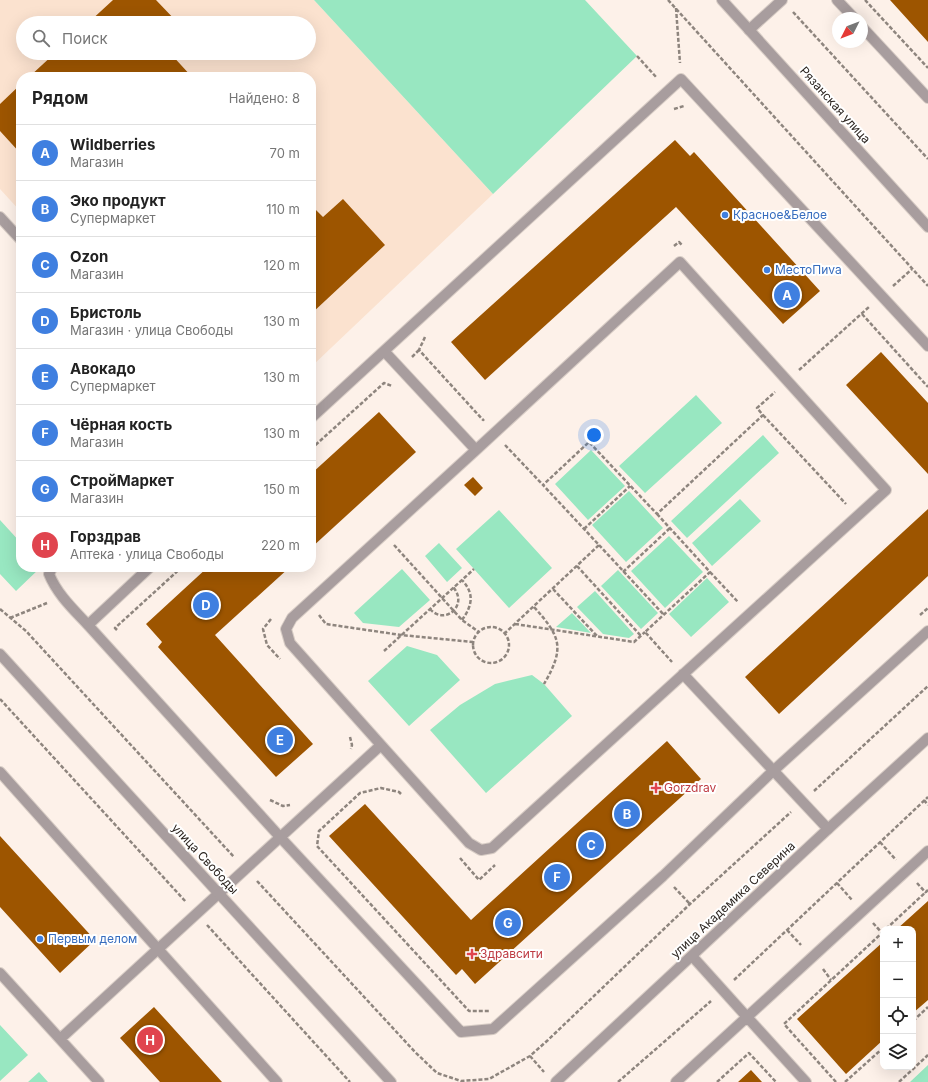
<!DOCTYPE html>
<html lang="ru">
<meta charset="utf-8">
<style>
:root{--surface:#fff;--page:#f6f6f6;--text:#222;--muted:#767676;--line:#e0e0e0;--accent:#db2777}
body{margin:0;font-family:Inter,sans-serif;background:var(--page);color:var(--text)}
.controls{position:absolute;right:12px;bottom:12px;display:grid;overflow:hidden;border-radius:8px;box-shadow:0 4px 16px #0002}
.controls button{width:36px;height:36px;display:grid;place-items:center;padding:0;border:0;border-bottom:1px solid var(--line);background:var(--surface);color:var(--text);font:20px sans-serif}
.compass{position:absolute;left:832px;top:12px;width:36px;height:36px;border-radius:50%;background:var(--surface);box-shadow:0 4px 16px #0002;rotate:228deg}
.you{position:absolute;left:594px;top:435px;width:14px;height:14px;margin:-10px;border:3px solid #fff;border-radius:50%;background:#1a73e8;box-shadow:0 0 0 6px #1a73e833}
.badge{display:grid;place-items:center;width:26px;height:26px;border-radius:50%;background:var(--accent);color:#fff;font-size:13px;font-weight:700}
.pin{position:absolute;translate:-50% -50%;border:2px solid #fff;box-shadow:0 1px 4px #0006}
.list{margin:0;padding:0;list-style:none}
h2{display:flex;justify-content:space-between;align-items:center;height:52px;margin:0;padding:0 16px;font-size:17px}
h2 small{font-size:13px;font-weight:400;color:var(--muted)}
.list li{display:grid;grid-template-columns:26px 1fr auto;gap:12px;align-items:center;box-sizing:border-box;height:56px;padding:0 16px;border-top:1px solid var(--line)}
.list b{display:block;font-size:15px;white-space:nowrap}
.list p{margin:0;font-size:13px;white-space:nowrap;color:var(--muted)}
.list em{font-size:13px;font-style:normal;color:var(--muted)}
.icon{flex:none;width:22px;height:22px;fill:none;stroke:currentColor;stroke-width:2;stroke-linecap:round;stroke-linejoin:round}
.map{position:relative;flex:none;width:928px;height:1082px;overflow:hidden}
.search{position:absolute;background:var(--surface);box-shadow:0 4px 16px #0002;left:16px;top:16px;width:300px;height:44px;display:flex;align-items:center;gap:10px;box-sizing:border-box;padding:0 14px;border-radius:22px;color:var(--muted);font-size:15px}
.panel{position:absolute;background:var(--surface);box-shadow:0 4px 16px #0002;left:16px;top:72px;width:300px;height:500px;border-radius:16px}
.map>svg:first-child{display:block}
</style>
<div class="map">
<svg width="928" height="1082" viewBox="0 0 928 1082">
<rect width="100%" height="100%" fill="#fdf1e9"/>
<!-- built -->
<path fill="#fbe2cf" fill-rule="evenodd" d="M 0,0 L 314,0 L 493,194 L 311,367 L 311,77 L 21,77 L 21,212 L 0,189 ZM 23,23 L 309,23 L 309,53 L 23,53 Z"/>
<!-- green -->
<path fill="#98e7c1" d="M 314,0 L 585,0 L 637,56 L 493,194 Z
M 696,395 L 722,423 L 645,493 L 619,466 Z
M 763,435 L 779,453 L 687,538 L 671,521 Z
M 591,450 L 625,486 L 588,520 L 555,484 Z
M 629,491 L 663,528 L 626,562 L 592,525 Z
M 740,499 L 761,521 L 712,566 L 692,543 Z
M 499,510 L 552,568 L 509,608 L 456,549 Z
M 0,520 L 21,543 L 21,567 L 41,567 L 16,591 L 0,574 Z
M 669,536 L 703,572 L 665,608 L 631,571 Z
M 439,543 L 462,568 L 447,582 L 425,556 Z
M 402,569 L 430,600 L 399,627 L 363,623 L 354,613 Z
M 618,570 L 658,613 L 641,629 L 601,586 Z
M 707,578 L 729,602 L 691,637 L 669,614 Z
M 595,591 L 634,634 L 629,638 L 603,634 L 577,607 Z
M 572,613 L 591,633 L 556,627 Z
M 407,646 L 437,655 L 460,680 L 409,726 L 368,681 Z
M 532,675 L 544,684 L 572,716 L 486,793 L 430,730 L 460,705 L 495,684 Z
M 0,1025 L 28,1055 L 0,1081 Z
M 928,1065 L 928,1082 L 910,1082 Z
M 39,1072 L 48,1082 L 28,1082 Z"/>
<!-- building -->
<path fill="#9d5500" d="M 113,0 L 156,0 L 178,23 L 88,23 Z
M 890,0 L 928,0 L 928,42 Z
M 55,53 L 170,53 L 192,77 L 123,77 L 122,75 L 120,77 L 29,77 Z
M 21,84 L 21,154 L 0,131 L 0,104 Z
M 675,140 L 690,156 L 694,152 L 820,291 L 783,324 L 676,207 L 485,380 L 451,342 Z
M 343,199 L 385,245 L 311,314 L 311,205 L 323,217 Z
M 881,352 L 928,403 L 928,474 L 846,385 Z
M 379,412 L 416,452 L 311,548 L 311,474 Z
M 473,477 L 483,488 L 475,496 L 464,485 Z
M 928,509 L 928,576 L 779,714 L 745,677 Z
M 208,567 L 290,567 L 215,635 L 313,744 L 276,777 L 158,647 L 162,642 L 146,624 Z
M 667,741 L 701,779 L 475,984 L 462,969 L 456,975 L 329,836 L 365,804 L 471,920 Z
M 0,836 L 95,940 L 60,973 L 0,907 Z
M 928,901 L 928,1000 L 913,1013 L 913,929 L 897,929 Z
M 883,942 L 883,1040 L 846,1074 L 797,1019 Z
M 154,1007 L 222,1082 L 160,1082 L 120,1038 Z
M 751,1070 L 762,1082 L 738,1082 Z"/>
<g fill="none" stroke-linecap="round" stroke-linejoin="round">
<!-- service casing -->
<g stroke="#d7ccc5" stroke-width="12">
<path id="service" d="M 837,0 L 854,18
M 862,27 L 928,98
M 749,30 L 782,0
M 0,217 L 21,240
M 384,351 L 681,79 L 928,346
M 150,567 L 88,625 L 280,837 L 461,1032 L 493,1029 L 663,876 L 773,771 L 928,631
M 52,568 L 49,574 C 57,594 73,609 88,625
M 683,674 L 828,829
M 381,745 L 469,843 L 481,850 L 492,848 L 886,490 L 680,262 L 476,450
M 0,772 L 158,949 L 381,745 L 290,643 L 286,629 L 292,618 L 476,450 L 384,351 L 311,418
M 0,973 L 60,1039 L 158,949 L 277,1082
M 60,1039 L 99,1082
M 676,1082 L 747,1017 L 692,956
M 806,1082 L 747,1017 L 928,851"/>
</g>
<!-- minor casing -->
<g stroke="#d7ccc5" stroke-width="12">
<path id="minor" d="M 722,0 L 928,227
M 0,654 L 391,1082
M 556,1082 L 828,829 L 928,738"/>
</g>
<!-- path -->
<path stroke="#8e857e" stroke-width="2.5" stroke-dasharray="4 2" stroke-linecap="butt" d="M 668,0 L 928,286
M 865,0 L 928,68
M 676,8 L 680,63
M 793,12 L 928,159
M 637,56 L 657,78
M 674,109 L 684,106
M 674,246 L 679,242 L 682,245
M 893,286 L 912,269
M 862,314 L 928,387
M 425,337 L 419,350 L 483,420 L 484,419
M 412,357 L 419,350
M 799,370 L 870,306
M 763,415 L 846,504
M 505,445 L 543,485
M 311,449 L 384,383 L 392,386
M 657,514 L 710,572 L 645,632 L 672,662
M 584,529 L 630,486
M 394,545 L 462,620 L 479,632
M 599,545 L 664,615
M 577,566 L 641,636
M 623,572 L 670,528
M 710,572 L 738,602
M 553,589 L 597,636
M 534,607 C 561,637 565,648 544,684
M 0,609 L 26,631 L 234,857
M 430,609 C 445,626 469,605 453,587
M 319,615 L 326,624 L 401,635 L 473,642
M 920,615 L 928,608
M 10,618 L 47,603
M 271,619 L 263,629 L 267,645 L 280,659
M 462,620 C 472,606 475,594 462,580
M 515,624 L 634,642 L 645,632
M473 645a18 18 0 1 1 36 0a18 18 0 1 1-36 0Z
M 117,630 L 115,628 L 182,567
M 504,634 L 599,545 L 543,485 L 589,442 L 657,514 L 763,415 L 757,408 L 775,392
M 384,651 L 474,569
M 0,699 L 186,902
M 350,737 L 352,745 L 351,749
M 814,791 L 928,686
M 401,794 L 399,792 L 381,788 L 360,793 L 319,831 L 317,846 L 469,1011 L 489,1011
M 270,800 L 283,806 L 290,805
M 924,800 L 928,805
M 880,842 L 896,860
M 460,858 L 479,880 L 495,865
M 257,881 L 415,1052 L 437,1073 L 461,1081 L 489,1079 L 530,1056 L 548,1040 L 690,904 L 791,812
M 837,883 L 852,900
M 917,883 L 926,893
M 674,887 L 690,904
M 873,923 L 882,933
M 207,925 L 350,1082
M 886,929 L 928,890
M 787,930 L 801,945
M 823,969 L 831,980
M 734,980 L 928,797
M 913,1021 L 928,1007
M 530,1056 L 544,1072
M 618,1082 L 711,1001
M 717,1082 L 749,1053 L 776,1082
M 836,1082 L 784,1024 L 883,932
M 845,1082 L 883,1048
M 899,1082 L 928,1055"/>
<!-- service -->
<use href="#service" stroke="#a89d9e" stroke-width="10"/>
<!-- minor -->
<use href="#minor" stroke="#a89d9e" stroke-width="10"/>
</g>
<!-- markers -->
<g fill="#3f7fe0" stroke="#fff" stroke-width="1.5">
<circle cx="725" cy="215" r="4"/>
<circle cx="767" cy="270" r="4"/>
<circle cx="40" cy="939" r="4"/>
</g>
<g fill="#e0444e" stroke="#fff" stroke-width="1.5">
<path d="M654 782h4v4h4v4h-4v4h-4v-4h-4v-4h4z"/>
<path d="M470 948h4v4h4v4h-4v4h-4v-4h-4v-4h4z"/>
</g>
<g text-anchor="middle" stroke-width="4" stroke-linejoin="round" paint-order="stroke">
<!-- street labels -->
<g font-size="12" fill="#2b241f" stroke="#fff">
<text transform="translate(835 105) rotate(48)" y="4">Рязанская улица</text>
<text transform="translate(205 859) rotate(47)" y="4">улица Свободы</text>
<text transform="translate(733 900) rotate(-43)" y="4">улица Академика Северина</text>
</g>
<!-- shop labels -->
<g font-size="12" fill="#366cbe" stroke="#fff" text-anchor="start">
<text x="733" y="219">Красное&amp;Белое</text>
<text x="775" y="274">МестоПиvа</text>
<text x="48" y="943">Первым делом</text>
</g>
<!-- health labels -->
<g font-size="12" fill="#be3a42" stroke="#fff" text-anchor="start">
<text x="664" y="792">Gorzdrav</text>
<text x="480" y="958">Здравсити</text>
</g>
</g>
</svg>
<div class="controls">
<button>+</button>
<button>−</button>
<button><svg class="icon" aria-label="locate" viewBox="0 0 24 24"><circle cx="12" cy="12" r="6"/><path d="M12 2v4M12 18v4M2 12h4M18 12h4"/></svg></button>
<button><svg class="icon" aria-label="layers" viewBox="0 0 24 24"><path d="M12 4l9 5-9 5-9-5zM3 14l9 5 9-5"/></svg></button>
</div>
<svg class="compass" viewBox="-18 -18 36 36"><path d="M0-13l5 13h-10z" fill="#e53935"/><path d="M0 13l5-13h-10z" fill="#767676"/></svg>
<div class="you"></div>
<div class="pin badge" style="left:787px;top:295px;background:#3f7fe0">A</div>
<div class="pin badge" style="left:627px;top:814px;background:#3f7fe0">B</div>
<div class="pin badge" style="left:591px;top:845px;background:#3f7fe0">C</div>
<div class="pin badge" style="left:206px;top:605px;background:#3f7fe0">D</div>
<div class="pin badge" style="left:280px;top:740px;background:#3f7fe0">E</div>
<div class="pin badge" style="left:557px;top:877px;background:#3f7fe0">F</div>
<div class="pin badge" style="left:508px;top:923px;background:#3f7fe0">G</div>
<div class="pin badge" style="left:150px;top:1040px;background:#e0444e">H</div>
<div class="search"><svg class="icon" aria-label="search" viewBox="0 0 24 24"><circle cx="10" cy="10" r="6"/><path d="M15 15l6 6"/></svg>Поиск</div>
<section class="panel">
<h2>Рядом<small>Найдено: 8</small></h2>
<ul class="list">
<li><span class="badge" style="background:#3f7fe0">A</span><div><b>Wildberries</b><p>Магазин</p></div><em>70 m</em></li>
<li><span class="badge" style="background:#3f7fe0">B</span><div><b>Эко продукт</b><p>Супермаркет</p></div><em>110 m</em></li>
<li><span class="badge" style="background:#3f7fe0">C</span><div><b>Ozon</b><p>Магазин</p></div><em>120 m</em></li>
<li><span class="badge" style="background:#3f7fe0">D</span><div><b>Бристоль</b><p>Магазин · улица Свободы</p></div><em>130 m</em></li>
<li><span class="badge" style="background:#3f7fe0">E</span><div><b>Авокадо</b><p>Супермаркет</p></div><em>130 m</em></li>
<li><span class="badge" style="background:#3f7fe0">F</span><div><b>Чёрная кость</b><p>Магазин</p></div><em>130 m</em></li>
<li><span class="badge" style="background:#3f7fe0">G</span><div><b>СтройМаркет</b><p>Магазин</p></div><em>150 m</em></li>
<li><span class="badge" style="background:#e0444e">H</span><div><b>Горздрав</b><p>Аптека · улица Свободы</p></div><em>220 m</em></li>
</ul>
</section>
</div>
